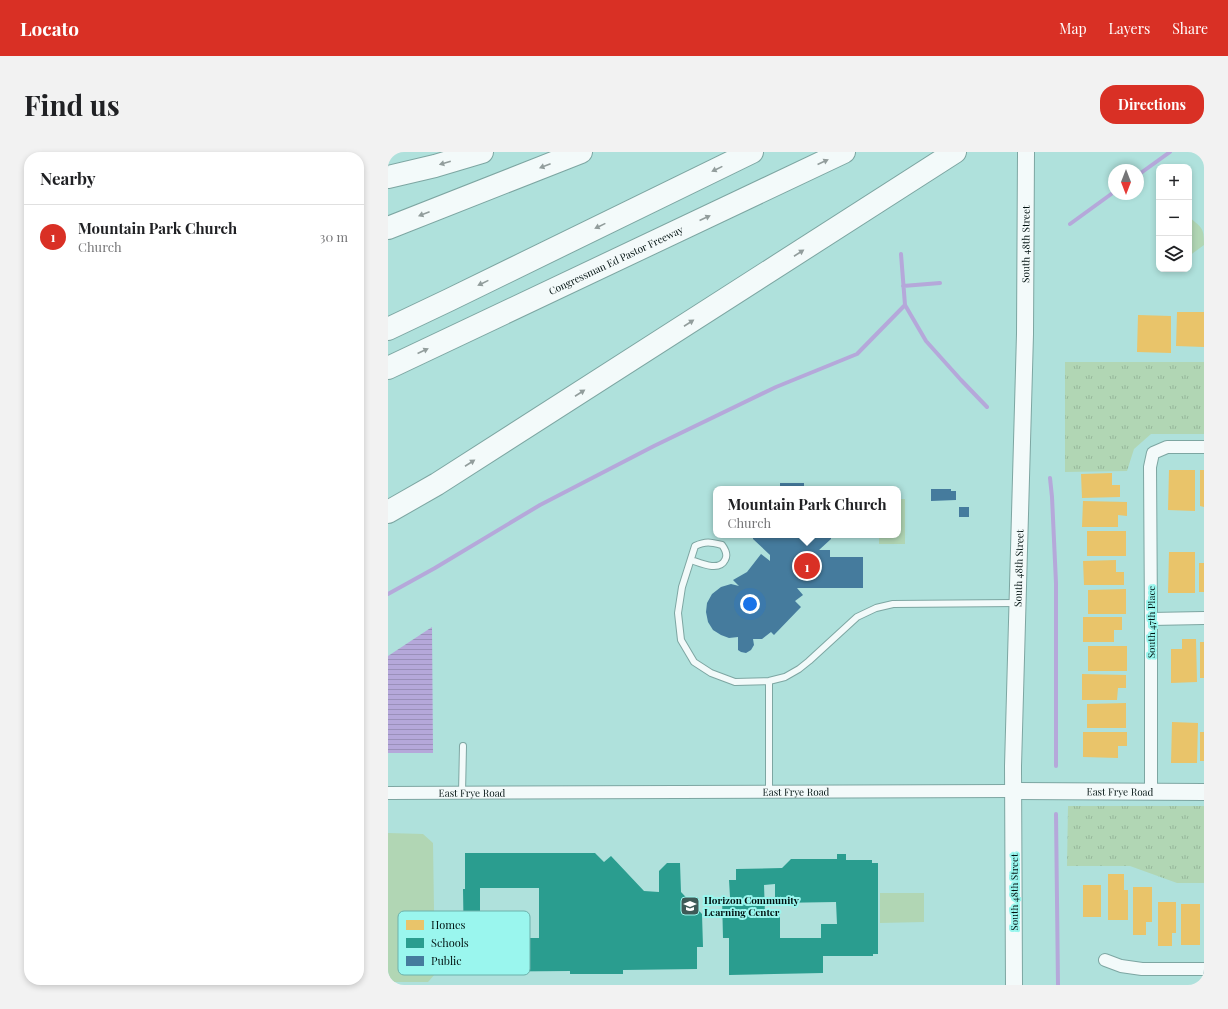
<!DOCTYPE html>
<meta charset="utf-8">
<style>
:root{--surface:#fff;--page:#f2f2f2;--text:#202124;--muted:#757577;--line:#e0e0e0;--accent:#d93025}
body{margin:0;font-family:"Playfair Display",serif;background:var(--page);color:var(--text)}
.controls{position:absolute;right:12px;top:12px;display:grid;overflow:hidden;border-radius:8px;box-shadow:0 2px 6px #0003}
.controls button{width:36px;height:36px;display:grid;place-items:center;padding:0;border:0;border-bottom:1px solid var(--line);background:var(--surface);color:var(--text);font:20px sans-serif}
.compass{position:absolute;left:720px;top:12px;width:36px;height:36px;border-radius:50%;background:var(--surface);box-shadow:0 2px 6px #0003;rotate:180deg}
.you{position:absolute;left:362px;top:452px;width:14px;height:14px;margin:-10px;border:3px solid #fff;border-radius:50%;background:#1a73e8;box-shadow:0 0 0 6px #1a73e833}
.badge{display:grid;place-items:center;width:26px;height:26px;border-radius:50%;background:var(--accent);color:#fff;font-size:13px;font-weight:700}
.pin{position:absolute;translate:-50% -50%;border:2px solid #fff;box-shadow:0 1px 4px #0006}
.popup{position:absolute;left:325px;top:334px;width:188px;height:52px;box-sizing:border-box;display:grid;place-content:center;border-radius:8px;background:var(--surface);filter:drop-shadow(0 1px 3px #0005);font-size:13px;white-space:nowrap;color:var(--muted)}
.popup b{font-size:15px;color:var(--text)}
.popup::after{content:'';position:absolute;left:50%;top:100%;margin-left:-8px;border:8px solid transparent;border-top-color:var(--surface)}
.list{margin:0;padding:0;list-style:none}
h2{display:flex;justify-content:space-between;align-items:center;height:52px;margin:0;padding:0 16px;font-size:17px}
h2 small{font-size:13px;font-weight:400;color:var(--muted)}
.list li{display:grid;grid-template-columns:26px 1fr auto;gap:12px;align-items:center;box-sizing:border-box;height:64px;padding:0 16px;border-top:1px solid var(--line)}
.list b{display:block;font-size:15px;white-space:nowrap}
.list p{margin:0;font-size:13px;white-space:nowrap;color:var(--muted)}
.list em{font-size:13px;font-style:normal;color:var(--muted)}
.icon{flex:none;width:22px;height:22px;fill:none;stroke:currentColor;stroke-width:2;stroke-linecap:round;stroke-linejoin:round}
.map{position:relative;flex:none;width:816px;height:833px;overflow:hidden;border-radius:16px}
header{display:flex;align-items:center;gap:24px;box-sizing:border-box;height:56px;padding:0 20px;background:var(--accent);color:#fff}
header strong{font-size:19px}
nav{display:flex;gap:22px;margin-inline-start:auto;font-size:14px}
.intro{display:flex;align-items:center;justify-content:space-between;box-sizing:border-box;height:96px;padding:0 24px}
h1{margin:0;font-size:28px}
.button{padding:10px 18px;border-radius:16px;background:var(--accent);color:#fff;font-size:14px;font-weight:700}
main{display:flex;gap:24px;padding:0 24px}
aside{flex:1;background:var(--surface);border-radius:16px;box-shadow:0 2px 6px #0003}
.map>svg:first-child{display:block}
</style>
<header>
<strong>Locato</strong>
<nav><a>Map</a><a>Layers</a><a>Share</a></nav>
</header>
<div class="intro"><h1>Find us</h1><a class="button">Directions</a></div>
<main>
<aside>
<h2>Nearby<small></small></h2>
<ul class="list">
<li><span class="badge">1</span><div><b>Mountain Park Church</b><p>Church</p></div><em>30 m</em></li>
</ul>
</aside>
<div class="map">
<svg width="816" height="833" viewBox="0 0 816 833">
<defs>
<pattern id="park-tufts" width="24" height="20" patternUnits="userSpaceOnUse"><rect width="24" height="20" fill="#b1d6b4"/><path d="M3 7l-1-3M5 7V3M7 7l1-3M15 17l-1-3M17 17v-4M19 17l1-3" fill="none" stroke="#96b79a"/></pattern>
<pattern id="water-rules" width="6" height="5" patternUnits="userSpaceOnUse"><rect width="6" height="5" fill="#b5a8da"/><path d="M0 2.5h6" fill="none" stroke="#9a90ba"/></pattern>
</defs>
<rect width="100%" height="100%" fill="#afe1dc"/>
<!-- park -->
<path fill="url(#park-tufts)" d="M 677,210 L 816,210 L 816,282 L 763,282 L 746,297 L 739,319 L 677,320 Z
M 680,654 L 816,654 L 816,731 L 789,731 L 742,714 L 679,714 Z"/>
<!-- garden -->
<path fill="#b1d6b4" d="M 801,65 C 814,76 816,75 816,93 L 801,104 Z
M 510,347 L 517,347 L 517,392 L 491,392 L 491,383 L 510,383 Z
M 0,681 L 35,682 L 45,691 L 47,822 L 40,830 L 0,830 Z
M 492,741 L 536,741 L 536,770 L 492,771 Z"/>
<!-- water -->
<path fill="url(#water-rules)" d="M 44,475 L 45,601 L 0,601 L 0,504 Z"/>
<!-- homes -->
<path fill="#e9c46a" d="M 789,160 L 816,160 L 816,195 L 788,194 Z
M 750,163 L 783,164 L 783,201 L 749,200 Z
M 781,318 L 807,318 L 807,359 L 780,358 Z
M 812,318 L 816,318 L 816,355 L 812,354 Z
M 724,321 L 724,333 L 732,333 L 732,345 L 694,346 L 693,322 Z
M 695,349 L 739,350 L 739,364 L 730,363 L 730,375 L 694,375 Z
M 699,379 L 738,379 L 738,404 L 699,404 Z
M 781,400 L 807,400 L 807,441 L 780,441 Z
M 728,408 L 728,420 L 736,420 L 736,433 L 696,433 L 695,409 Z
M 811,411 L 816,411 L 816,440 L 811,440 Z
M 738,437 L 738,462 L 700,462 L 700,438 Z
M 695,465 L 734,465 L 734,478 L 726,478 L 726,490 L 695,490 Z
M 794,487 L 808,487 L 809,530 L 783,531 L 783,497 L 794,497 Z
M 812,490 L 816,490 L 816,526 L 812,526 Z
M 700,494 L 739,494 L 739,519 L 700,519 Z
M 694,522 L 738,523 L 738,536 L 730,536 L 729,548 L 694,548 Z
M 738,551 L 738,576 L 699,576 L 699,552 Z
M 784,570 L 810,571 L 809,611 L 783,611 Z
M 695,580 L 739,580 L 739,594 L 730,594 L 730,606 L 695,605 Z
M 812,580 L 816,580 L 816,609 L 812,609 Z
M 720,722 L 736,722 L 736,738 L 740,738 L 740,768 L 720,768 Z
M 695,733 L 713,733 L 713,765 L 695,765 Z
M 745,735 L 764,735 L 764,770 L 758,770 L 758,783 L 745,783 Z
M 770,750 L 788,750 L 788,781 L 784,781 L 784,794 L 770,794 Z
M 793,752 L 812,752 L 812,793 L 793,793 Z"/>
<!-- schools -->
<path fill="#2a9d8f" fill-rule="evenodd" d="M 77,701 L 207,701 L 216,710 L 223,704 L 256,739 L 271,740 L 271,719 L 279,711 L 292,711 L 293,740 L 314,762 L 315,795 L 309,795 L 309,817 L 235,818 L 235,822 L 182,822 L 182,819 L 79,820 L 78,801 L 76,801 L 75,737 L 77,737 ZM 92,736 L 151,736 L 151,786 L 92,786 Z
M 449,702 L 458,702 L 458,708 L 484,708 L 484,711 L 490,711 L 490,802 L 485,802 L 485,804 L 435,804 L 435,821 L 341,823 L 341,786 L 335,786 L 334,745 L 342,745 L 341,728 L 348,728 L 348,717 L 394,716 L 403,707 L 449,707 ZM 387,732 L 387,751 L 448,750 L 449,772 L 433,772 L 433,786 L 392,786 L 392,761 L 377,762 L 376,733 Z"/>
<!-- public -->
<path fill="#457b9d" d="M 392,331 L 416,331 L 416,337 L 392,337 Z
M 543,337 L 563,337 L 563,339 L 568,339 L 568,348 L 543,349 Z
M 571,355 L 581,355 L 581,365 L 571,365 Z
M 365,383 L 443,383 L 443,387 L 431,398 L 442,398 L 442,405 L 475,405 L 475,436 L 409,436 L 415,443 L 407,449 L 413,455 L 386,483 L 383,480 L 374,487 L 365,487 L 366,493 L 363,498 L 358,501 L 353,500 L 350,498 L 350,485 L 341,486 L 333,483 L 325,478 L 320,470 L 318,460 L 319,451 L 324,442 L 333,435 L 343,432 L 351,434 L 345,428 L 359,420 L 373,402 L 382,409 L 382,403 L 365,387 Z"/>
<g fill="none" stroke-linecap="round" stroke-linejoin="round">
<!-- stream -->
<path stroke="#b5a8da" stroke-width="4" d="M 750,23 L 782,0
M 682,72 L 726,40
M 515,134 L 552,131
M 517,153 L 538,189 L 573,228 L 599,255
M 662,326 L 664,345 L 668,431 L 668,614
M 0,442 L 47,416 L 152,353 L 266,294 L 388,235 L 469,202 L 517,153 L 513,102
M 668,662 L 670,833"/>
<!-- service casing -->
<g stroke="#7da6a2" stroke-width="8">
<path id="service" d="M 303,408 C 312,411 331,420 337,408 C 340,403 337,397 334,393 C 322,390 318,389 307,394 L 294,435 L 290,461 L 293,488 L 306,510 L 323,521 L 347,530 L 381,529 L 397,525 L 411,517 L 421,509 L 469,465 L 488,456 L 505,452 L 628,451
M 381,529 L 381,640
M 74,641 L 75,594"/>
</g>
<!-- minor casing -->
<g stroke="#7da6a2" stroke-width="14">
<g id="minor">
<path d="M 763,467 L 816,466"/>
<path d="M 763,640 L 763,467 L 762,315 L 765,301 L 779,295 L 816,295"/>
<path id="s1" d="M 0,641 L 625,639"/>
<path d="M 717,808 L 733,814 L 754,817 L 816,817"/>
</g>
</g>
<!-- tertiary casing -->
<g stroke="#7da6a2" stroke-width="18">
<g id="tertiary">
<path id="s2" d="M 625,639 L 816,640"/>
<path id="s3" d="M 626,833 L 625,614 L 637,182 L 638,0"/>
</g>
</g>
<!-- motorway casing -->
<g stroke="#7da6a2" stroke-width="24">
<g id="motorway">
<path d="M 0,25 L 47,14 L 94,0"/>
<path d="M 0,76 L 193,0"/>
<path d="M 0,177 L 61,148 L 364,0"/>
<path id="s4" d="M 0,216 L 456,0"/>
<path d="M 0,360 L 49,332 L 567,0"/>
</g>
</g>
<!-- service -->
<use href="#service" stroke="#f3fafa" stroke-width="6"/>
<!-- minor -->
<use href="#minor" stroke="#f3fafa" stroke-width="12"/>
<!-- tertiary -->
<use href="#tertiary" stroke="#f3fafa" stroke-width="16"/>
<!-- motorway -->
<use href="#motorway" stroke="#f3fafa" stroke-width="22"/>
</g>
<!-- one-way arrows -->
<defs><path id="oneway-solid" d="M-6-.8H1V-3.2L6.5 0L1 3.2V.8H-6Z"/></defs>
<g fill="#929d9c">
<use href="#oneway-solid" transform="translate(435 10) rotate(-25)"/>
<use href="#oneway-solid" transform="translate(57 11) rotate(164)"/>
<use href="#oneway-solid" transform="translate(157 14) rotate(159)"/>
<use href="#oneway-solid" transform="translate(329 17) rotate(154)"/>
<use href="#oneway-solid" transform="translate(36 62) rotate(159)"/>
<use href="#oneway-solid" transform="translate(317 66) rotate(-25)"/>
<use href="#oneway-solid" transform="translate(212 74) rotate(154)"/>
<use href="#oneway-solid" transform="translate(411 101) rotate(-33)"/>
<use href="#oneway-solid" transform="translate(95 131) rotate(154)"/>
<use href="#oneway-solid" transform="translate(301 171) rotate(-33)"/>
<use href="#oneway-solid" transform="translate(35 199) rotate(-25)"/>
<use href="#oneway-solid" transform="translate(192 241) rotate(-33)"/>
<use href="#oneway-solid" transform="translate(82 311) rotate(-33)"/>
</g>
<!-- icons -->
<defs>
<g id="school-square" transform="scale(1)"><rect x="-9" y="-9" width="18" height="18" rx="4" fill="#3e5a57" stroke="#9af6ee"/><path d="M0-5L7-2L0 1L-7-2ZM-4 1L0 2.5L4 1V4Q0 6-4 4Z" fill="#fff"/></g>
</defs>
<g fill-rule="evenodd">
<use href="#school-square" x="302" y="754"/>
</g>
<g text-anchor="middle" stroke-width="4" stroke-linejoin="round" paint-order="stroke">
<!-- street labels -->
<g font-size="10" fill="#011110" stroke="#9af6ee">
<text dy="4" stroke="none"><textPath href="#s3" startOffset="741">South 48th Street</textPath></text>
<text dy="4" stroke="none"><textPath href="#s4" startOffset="252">Congressman Ed Pastor Freeway</textPath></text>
<text dy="4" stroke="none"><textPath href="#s3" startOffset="417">South 48th Street</textPath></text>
<text transform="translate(763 470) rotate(-90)" y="4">South 47th Place</text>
<text dy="4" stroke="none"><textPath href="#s1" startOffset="408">East Frye Road</textPath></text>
<text dy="4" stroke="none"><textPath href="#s2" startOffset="107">East Frye Road</textPath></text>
<text dy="4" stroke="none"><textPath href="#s1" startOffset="84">East Frye Road</textPath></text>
<text transform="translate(626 740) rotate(-90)" y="4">South 48th Street</text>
</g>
<!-- poi labels -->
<g font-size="10" font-weight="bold" fill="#011110" stroke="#9af6ee" text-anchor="start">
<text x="316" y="752">Horizon Community<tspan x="316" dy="12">Learning Center</tspan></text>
</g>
</g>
<!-- legend -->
<rect x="10" y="759" width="132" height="64" rx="6" fill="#9af6ee" stroke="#6cb1ab" stroke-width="1"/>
<rect x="18" y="768" width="18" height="10" fill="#e9c46a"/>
<rect x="18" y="786" width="18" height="10" fill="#2a9d8f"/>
<rect x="18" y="804" width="18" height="10" fill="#457b9d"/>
<g font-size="11" fill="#011110">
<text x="43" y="777">Homes</text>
<text x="43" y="795">Schools</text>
<text x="43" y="813">Public</text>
</g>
</svg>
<div class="controls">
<button>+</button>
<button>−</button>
<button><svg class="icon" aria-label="layers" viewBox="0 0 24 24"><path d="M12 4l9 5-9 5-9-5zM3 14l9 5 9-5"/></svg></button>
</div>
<svg class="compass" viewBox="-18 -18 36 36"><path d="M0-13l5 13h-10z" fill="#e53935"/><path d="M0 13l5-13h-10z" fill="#757577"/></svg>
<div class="you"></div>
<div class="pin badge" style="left:419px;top:414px">1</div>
<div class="popup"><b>Mountain Park Church</b>Church</div>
</div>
</main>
